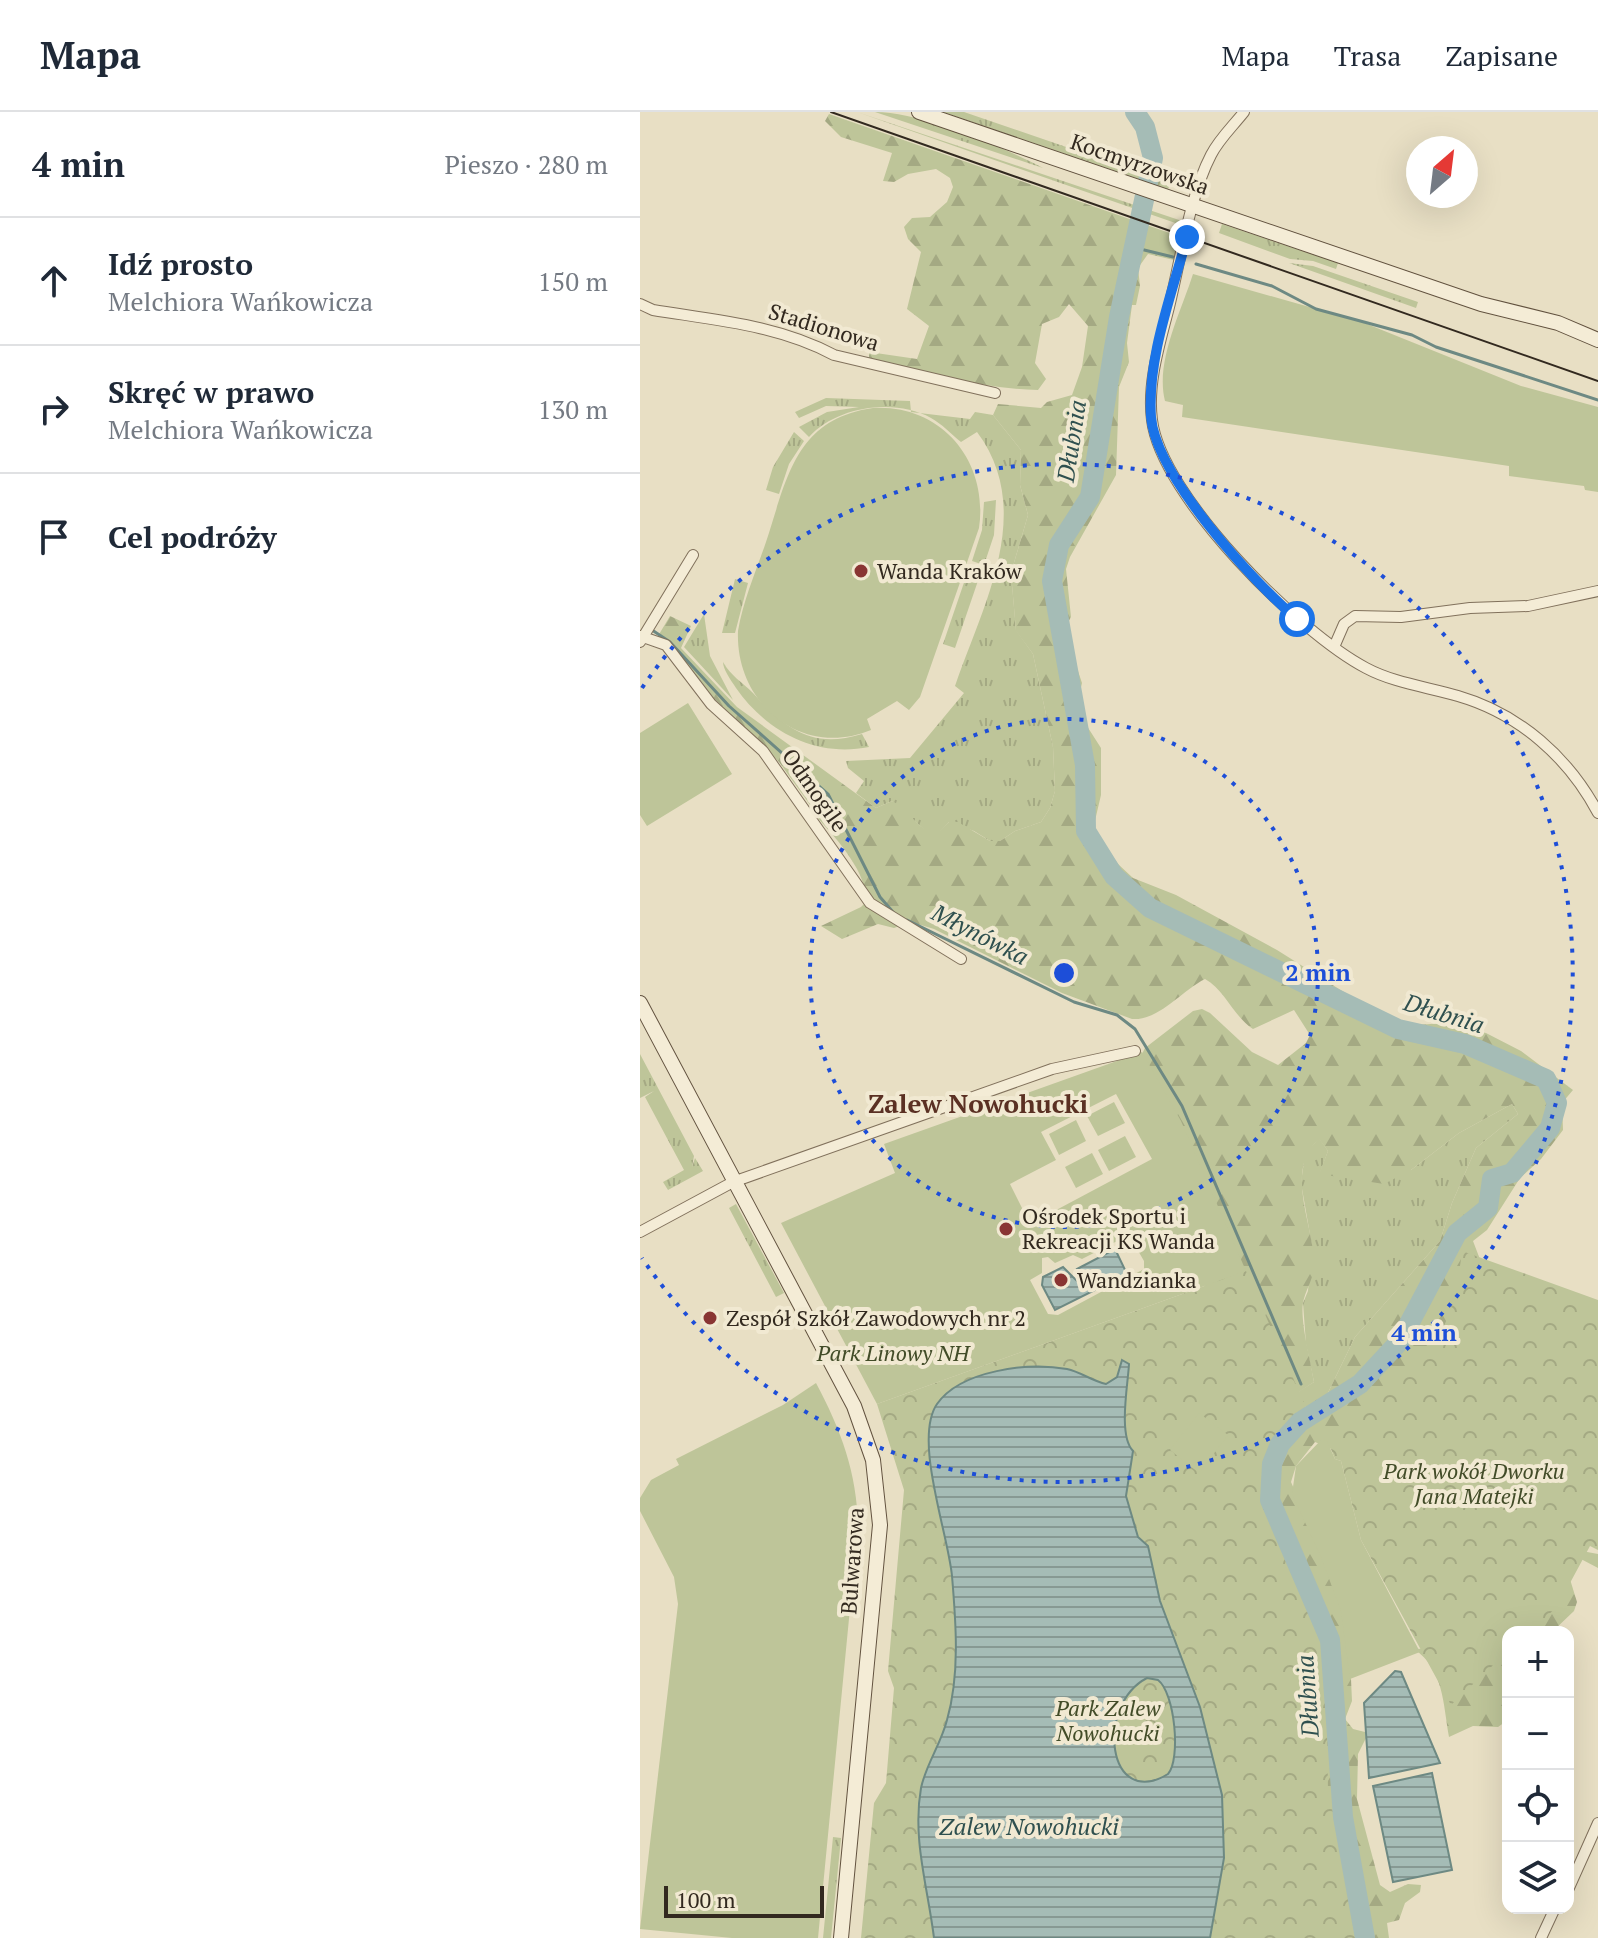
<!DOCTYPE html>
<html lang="pl">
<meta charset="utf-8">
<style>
:root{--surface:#fff;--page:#f2f2f3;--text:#1f2937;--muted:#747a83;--line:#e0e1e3}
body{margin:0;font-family:"PT Serif",serif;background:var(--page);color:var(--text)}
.controls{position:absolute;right:24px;bottom:24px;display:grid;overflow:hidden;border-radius:16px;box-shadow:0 8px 32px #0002}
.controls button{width:72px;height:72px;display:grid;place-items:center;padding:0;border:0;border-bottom:2px solid var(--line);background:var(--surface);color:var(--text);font:40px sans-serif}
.compass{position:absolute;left:766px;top:24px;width:72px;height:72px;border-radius:50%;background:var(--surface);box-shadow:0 8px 32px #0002;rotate:28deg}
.scale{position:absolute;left:24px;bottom:20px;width:160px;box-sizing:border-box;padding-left:8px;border:4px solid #32291f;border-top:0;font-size:22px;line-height:28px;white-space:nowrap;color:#32291f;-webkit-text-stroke:6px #f1e9d2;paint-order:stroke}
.stop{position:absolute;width:24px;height:24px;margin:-18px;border:6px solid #1a73e8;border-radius:50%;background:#fff}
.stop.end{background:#1a73e8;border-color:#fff;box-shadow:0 2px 8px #0008}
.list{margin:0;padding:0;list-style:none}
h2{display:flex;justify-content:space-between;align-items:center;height:104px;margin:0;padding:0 32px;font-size:34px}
h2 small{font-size:26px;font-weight:400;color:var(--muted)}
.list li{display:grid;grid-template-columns:52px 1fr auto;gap:24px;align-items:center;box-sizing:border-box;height:128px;padding:0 32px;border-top:2px solid var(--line)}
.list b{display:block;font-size:30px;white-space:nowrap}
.list p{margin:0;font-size:26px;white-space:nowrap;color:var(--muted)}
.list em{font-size:26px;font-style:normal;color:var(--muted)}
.icon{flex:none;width:44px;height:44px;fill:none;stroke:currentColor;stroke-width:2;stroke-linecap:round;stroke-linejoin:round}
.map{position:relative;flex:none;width:958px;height:1826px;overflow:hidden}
header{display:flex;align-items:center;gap:48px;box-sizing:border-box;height:112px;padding:0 40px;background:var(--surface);border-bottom:2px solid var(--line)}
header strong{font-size:38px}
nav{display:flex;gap:44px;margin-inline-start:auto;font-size:28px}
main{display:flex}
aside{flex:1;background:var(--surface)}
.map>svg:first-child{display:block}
</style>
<header>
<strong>Mapa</strong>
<nav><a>Mapa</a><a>Trasa</a><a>Zapisane</a></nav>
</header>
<main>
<aside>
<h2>4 min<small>Pieszo · 280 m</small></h2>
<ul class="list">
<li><svg class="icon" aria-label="ahead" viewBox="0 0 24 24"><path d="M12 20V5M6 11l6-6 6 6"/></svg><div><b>Idź prosto</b><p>Melchiora Wańkowicza</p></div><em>150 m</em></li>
<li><svg class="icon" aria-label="right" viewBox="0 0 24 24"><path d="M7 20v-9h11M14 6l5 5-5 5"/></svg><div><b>Skręć w prawo</b><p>Melchiora Wańkowicza</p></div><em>130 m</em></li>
<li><svg class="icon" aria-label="arrive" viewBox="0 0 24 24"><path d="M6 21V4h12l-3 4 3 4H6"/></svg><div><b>Cel podróży</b></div></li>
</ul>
</aside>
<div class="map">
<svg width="958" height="1826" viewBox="0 0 958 1826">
<defs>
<pattern id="grass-tufts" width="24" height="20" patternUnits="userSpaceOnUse" patternTransform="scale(2)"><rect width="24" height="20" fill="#bec599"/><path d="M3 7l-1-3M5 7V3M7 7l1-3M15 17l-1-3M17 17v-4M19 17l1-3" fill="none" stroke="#a4a983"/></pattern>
<pattern id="forest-firs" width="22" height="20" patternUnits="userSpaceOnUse" patternTransform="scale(2)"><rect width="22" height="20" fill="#bec599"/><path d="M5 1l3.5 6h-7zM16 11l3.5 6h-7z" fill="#a4a983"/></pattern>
<pattern id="park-crowns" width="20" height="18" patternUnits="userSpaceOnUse" patternTransform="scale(2)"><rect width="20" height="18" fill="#bec599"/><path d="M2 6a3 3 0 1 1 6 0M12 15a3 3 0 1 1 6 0" fill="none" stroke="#a4a983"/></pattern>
<pattern id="water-rules" width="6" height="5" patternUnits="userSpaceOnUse" patternTransform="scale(2)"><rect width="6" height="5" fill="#a5bcb6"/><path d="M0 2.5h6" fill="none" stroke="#879993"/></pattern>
</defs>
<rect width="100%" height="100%" fill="#e8dfc4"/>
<!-- grass -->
<path fill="url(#grass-tufts)" d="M 217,0 L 545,110 L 544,114 Z
M 235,0 C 281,0 361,34 403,56 Z
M 303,0 L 324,0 L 531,71 L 528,77 Z
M 582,112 L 698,151 L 696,157 L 673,149 L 650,147 L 579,121 Z
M 649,151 L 673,154 L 778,190 L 776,196 Z
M 186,286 L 270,289 L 271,300 L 330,307 L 335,300 L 353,303 L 381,338 L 380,373 L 388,403 L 371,461 L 376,518 L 393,542 L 413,635 L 415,679 L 410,696 L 401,710 L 375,719 L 360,729 L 350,729 L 334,719 L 309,710 L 296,723 L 287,720 L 252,689 L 236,696 L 216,681 L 224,669 L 208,656 L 206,649 L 270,646 L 324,581 L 315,574 C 343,493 396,399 337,320 L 321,330 C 311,322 302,312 291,306 C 255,286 197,294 169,325 L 159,315 L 187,300 L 219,295 L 186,294 L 159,306 L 155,300 Z
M 154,320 L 164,329 L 149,352 L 139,382 L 126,378 L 133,355 Z
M 356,388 L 354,423 L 344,453 L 332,449 L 342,418 L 344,390 Z
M 329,456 L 341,460 L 315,536 L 303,532 Z
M 95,467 L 108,471 L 95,521 L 82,521 Z
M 64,502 L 70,544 L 93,588 L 44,535 Z
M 83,550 C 91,564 102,570 113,581 C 145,616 171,638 222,622 L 229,635 C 175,646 126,619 96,576 C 90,567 83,557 83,550 Z
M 0,942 L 54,1044 L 52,1055 L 55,1046 L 63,1059 L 28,1078 L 23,1070 L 44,1058 L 5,985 L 14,979 L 0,986 Z
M 872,992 L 878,1002 L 836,1036 L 812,1091 L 800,1129 L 715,1225 L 682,1293 L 671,1297 L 659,1292 L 658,1280 L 674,1270 L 666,1232 L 663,1191 L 668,1179 L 672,1134 L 661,1071 L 665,1042 L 679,1026 L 688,1039 L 680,1061 L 771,1058 L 819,1021 Z
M 96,1092 L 144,1181 L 136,1185 L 89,1096 Z
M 193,1725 L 201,1726 L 191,1826 L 183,1826 Z"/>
<!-- forest -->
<path fill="url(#forest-firs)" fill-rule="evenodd" d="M 189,2 L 541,125 L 534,148 L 508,142 L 498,156 L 500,174 L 496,193 L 492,193 L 487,231 L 489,250 L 479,275 L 476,363 L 430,445 L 426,457 L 431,505 L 418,528 L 435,550 L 442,571 L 436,597 L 461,636 L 461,683 L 453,717 L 478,752 L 493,766 L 536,783 L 637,838 L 742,904 L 767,914 L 802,911 L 846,921 L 881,939 L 933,978 L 922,991 L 923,1018 L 901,1047 L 880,1066 L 847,1118 L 833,1129 L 841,1150 L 823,1210 L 701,1341 L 675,1330 L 656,1354 L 651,1370 L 708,1501 L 712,1589 L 705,1607 L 713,1617 L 725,1620 L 726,1626 L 718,1642 L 717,1687 L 740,1773 L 750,1780 L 768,1772 L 781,1773 L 780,1780 L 765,1791 L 759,1808 L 747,1811 L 749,1826 L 674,1826 L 579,1215 L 493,960 L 505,936 L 553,899 L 562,897 L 570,901 L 612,940 L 638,953 L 666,931 L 670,923 L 654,898 L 613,917 C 593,904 585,878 565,867 C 541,879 519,909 492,907 L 422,881 L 294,817 L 271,810 L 254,816 L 238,812 L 202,827 L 181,814 L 221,795 L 225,791 C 230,761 193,723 174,702 L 173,697 L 139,650 L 57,570 L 33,537 L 18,524 L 30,504 L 51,514 L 41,536 L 97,595 L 236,696 L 252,689 C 270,698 276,717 296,722 L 309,710 L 318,710 L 350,729 L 360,729 L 375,719 L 401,710 L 410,696 L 415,679 L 413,635 L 393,542 L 376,519 L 371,461 L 388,403 L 380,373 L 381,338 L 353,303 L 358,292 L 401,296 L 407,290 L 432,283 L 442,255 L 448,214 L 429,192 L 419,205 L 402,212 L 395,251 L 406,267 L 398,278 C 340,277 286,259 229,247 L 229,240 L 277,247 L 289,214 L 267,197 L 281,140 L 268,127 L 264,115 L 272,106 L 290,105 L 307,90 L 313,75 L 310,66 L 296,57 L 268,62 L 254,70 L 243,69 L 252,41 L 201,25 L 185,9 ZM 872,992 L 878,1002 L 836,1036 L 812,1091 L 800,1129 L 715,1225 L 682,1293 L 671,1297 L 659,1292 L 659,1280 L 674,1270 C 671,1250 660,1210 663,1191 C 665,1179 673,1168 674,1155 C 675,1114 643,1059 679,1027 L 688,1039 L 679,1062 L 744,1072 L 771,1058 L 819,1021 Z
M 931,1437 L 958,1442 L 958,1456 L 939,1446 L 929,1464 L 937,1490 L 934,1499 L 912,1520 L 886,1520 Z
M 868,1534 L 865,1610 L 858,1615 L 833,1614 L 809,1625 C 803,1592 804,1557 774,1537 Z"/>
<!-- park -->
<path fill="url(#park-crowns)" d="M 822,1139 L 958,1188 L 958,1438 L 950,1434 L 917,1495 L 889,1520 L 868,1520 L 868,1539 L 811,1593 L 721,1428 L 701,1349 L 695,1347 L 686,1325 C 770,1262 809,1251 822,1139 Z
M 606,1159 L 668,1300 L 646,1324 L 634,1350 L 632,1387 L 675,1492 L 687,1603 L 688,1680 L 724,1826 L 221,1826 L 234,1691 L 246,1671 L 254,1576 L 248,1559 L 264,1378 L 237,1292 Z"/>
<!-- garden -->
<path fill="#bec599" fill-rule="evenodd" d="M 553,162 L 722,210 L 881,274 L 958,295 L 958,380 L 945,378 L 944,374 L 869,364 L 869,354 L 542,305 L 543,293 L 525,289 C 515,250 541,200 553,162 Z
M 233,296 C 301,292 349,349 339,416 L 280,585 L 269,598 L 257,589 L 227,607 L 231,618 C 161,647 95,591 98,519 C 103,489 116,459 126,430 C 147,367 155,307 233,296 Z
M 48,591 L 92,662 L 7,714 L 0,703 L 0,621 Z
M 502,940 L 541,1009 L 606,1159 L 237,1292 L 141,1111 L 255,1061 L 244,1032 ZM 476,982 L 512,1047 L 390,1112 L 370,1072 L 416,1048 L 401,1020 ZM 489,1123 L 504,1149 L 504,1157 L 418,1203 L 408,1202 L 390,1168 L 402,1161 L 402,1146 L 408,1145 L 415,1151 L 433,1143 L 442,1147 Z
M 474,990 L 485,1011 L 458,1024 L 447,1004 Z
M 436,1008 L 446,1029 L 419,1043 L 409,1022 Z
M 485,1024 L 496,1045 L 469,1059 L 458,1038 Z
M 452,1041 L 463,1062 L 436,1076 L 425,1055 Z
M 176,1271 C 201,1318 217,1361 218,1414 L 178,1826 L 92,1826 L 0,1817 L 38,1492 L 34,1465 L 0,1399 L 0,1386 L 11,1368 L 39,1353 L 36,1347 L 143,1293 Z
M 559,1301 L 588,1323 L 559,1361 L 530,1338 Z
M 682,1327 L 687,1329 L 695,1347 L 701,1349 L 721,1428 L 780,1540 L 710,1567 L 701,1499 L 681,1445 L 652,1382 L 656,1354 Z"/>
<!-- water -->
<path fill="url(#water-rules)" stroke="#6d8983" stroke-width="2" fill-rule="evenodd" d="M 475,1137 L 487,1162 L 415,1198 L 402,1173 L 403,1165 L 423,1155 L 444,1176 L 447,1174 L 437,1157 Z
M 482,1248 L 489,1252 C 488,1272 478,1324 493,1339 L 486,1384 L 498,1425 L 508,1434 L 520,1489 L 560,1595 L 582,1683 L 584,1746 L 570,1826 L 294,1826 C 288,1776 272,1727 281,1676 C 286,1652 301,1632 307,1608 C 320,1563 316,1511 312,1464 C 308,1421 273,1327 297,1292 C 321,1258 389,1250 427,1257 C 441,1260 452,1269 466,1272 L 477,1265 ZM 507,1566 L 518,1568 C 535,1581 541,1647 528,1662 C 467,1699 455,1593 507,1566 Z
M 755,1559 L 761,1560 L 800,1651 L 729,1666 L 724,1591 Z
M 792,1661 L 812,1758 L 753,1770 L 733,1674 Z"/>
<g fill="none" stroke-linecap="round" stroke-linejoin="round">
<!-- stream -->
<path stroke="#6d8983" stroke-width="3" d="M 496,136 L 533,145
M 556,152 L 632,174 L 676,197 L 772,223 L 796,235 L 958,288
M 12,518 L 30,530 L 89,594 L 188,682 L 240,785 L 253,800
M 267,808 L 434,890 L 477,903 L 495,917 L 542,994 L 661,1272
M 656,1303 L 658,1312"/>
<!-- river -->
<path stroke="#a5bcb6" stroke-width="20" d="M 495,0 L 505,15 L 513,46 L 479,205 L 450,385 L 419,433 L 412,469 L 445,653 L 446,719 L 474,764 L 510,796 L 758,917 L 825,932 L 906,967 L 917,991 L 910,1016 L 872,1061 L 852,1067 L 848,1096 L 817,1121 L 760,1229 L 720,1272 L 660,1310 L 640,1332 L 632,1352 L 630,1388 L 690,1528 L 703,1705 L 725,1826"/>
<!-- street casing -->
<g stroke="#81715c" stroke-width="12">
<path id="street" d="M 604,0 C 593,14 579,27 571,43 C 550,83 540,150 529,195 C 520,231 507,271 512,308 C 521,384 659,521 726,556 C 754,571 788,575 818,584 C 880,602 929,646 958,701
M 0,192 L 13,198 C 75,208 138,213 194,243 L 355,281
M 0,524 L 26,533 L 71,592 L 123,639 L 230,791 L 321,847
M 0,530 L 53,443
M 694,535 L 704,512 L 715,504 L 761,505 L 830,496 L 888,494 L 958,479
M 0,1120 L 93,1070 L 412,957 L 495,939
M 928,1778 L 958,1711
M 901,1826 L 915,1796"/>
</g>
<!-- secondary casing -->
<g stroke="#62523f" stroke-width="16">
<path id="secondary" d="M 279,0 L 841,192 L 918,211 L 958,228
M 0,891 L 214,1294 L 233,1348 L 240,1413 L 201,1826"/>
</g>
<!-- street -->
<use href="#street" stroke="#f4ecd6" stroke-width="10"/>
<!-- secondary -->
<use href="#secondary" stroke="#f4ecd6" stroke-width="14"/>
<!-- tram -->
<path stroke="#32291f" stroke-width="2" d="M 191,0 L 958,269"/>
</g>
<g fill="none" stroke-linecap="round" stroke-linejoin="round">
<!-- route -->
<path stroke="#1a73e8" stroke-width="10" d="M 547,125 C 532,182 507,246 511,305 C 516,364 613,470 657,507"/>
</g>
<!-- distance rings -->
<g fill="none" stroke="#1d4ed8" stroke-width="4" stroke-dasharray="4 8">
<circle cx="424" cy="861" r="254"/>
<path d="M2 576A509 509 0 1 1 2 1146"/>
</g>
<!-- markers -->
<g fill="#893533" stroke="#f1e9d2" stroke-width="3">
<circle cx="221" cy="459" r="8"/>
<circle cx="366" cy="1117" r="8"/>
<circle cx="421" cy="1168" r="8"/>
<circle cx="70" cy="1206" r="8"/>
</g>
<g text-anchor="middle" stroke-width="8" stroke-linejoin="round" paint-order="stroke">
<!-- street labels -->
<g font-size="22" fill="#32291f" stroke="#f1e9d2">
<text transform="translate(500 52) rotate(19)" y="8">Kocmyrzowska</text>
<text transform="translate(184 215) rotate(17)" y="8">Stadionowa</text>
<text transform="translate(175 678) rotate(55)" y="8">Odmogile</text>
<text transform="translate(212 1449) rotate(-86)" y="8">Bulwarowa</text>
</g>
<!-- poi labels -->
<g font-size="22" fill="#32291f" stroke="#f1e9d2" text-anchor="start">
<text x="237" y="467">Wanda Kraków</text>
<text x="382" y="1112">Ośrodek Sportu i<tspan x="382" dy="25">Rekreacji KS Wanda</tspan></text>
<text x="437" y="1176">Wandzianka</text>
<text x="86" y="1214">Zespół Szkół Zawodowych nr 2</text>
</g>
<!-- park labels -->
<g font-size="22" font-style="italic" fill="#424c28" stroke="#f1e9d2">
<text x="253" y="1249">Park Linowy NH</text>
<text x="834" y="1367">Park wokół Dworku<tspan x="834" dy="25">Jana Matejki</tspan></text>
<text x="468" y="1604">Park Zalew<tspan x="468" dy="25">Nowohucki</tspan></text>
</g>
<!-- water labels -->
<g font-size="24" font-style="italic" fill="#2f504f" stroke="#f1e9d2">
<text transform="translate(432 329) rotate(-81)" y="8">Dłubnia</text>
<text transform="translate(340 823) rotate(27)" y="8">Młynówka</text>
<text transform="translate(804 902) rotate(17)" y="8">Dłubnia</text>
<text transform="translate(668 1584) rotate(-94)" y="8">Dłubnia</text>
<text x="389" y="1723">Zalew Nowohucki</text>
</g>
<!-- quarter labels -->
<g font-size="26" font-weight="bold" fill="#5a3023" stroke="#f1e9d2">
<text x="338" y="1001">Zalew Nowohucki</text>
</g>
</g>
<circle cx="424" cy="861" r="12" fill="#1d4ed8" stroke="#f1e9d2" stroke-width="4"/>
<g font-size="24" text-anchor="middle" font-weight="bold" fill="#1d4ed8" stroke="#f1e9d2" stroke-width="8" stroke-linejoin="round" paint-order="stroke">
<text x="678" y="869">2 min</text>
<text x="784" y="1229">4 min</text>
</g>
</svg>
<div class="controls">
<button>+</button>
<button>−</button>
<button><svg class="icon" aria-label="locate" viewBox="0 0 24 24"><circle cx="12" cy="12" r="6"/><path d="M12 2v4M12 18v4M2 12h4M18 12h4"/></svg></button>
<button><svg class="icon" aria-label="layers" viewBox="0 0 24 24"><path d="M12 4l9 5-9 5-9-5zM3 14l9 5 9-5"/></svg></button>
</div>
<svg class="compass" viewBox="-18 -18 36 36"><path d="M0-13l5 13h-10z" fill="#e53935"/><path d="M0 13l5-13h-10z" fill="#747a83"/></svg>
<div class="scale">100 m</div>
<div class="stop" style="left:657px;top:507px"></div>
<div class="stop end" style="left:547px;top:125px"></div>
</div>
</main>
